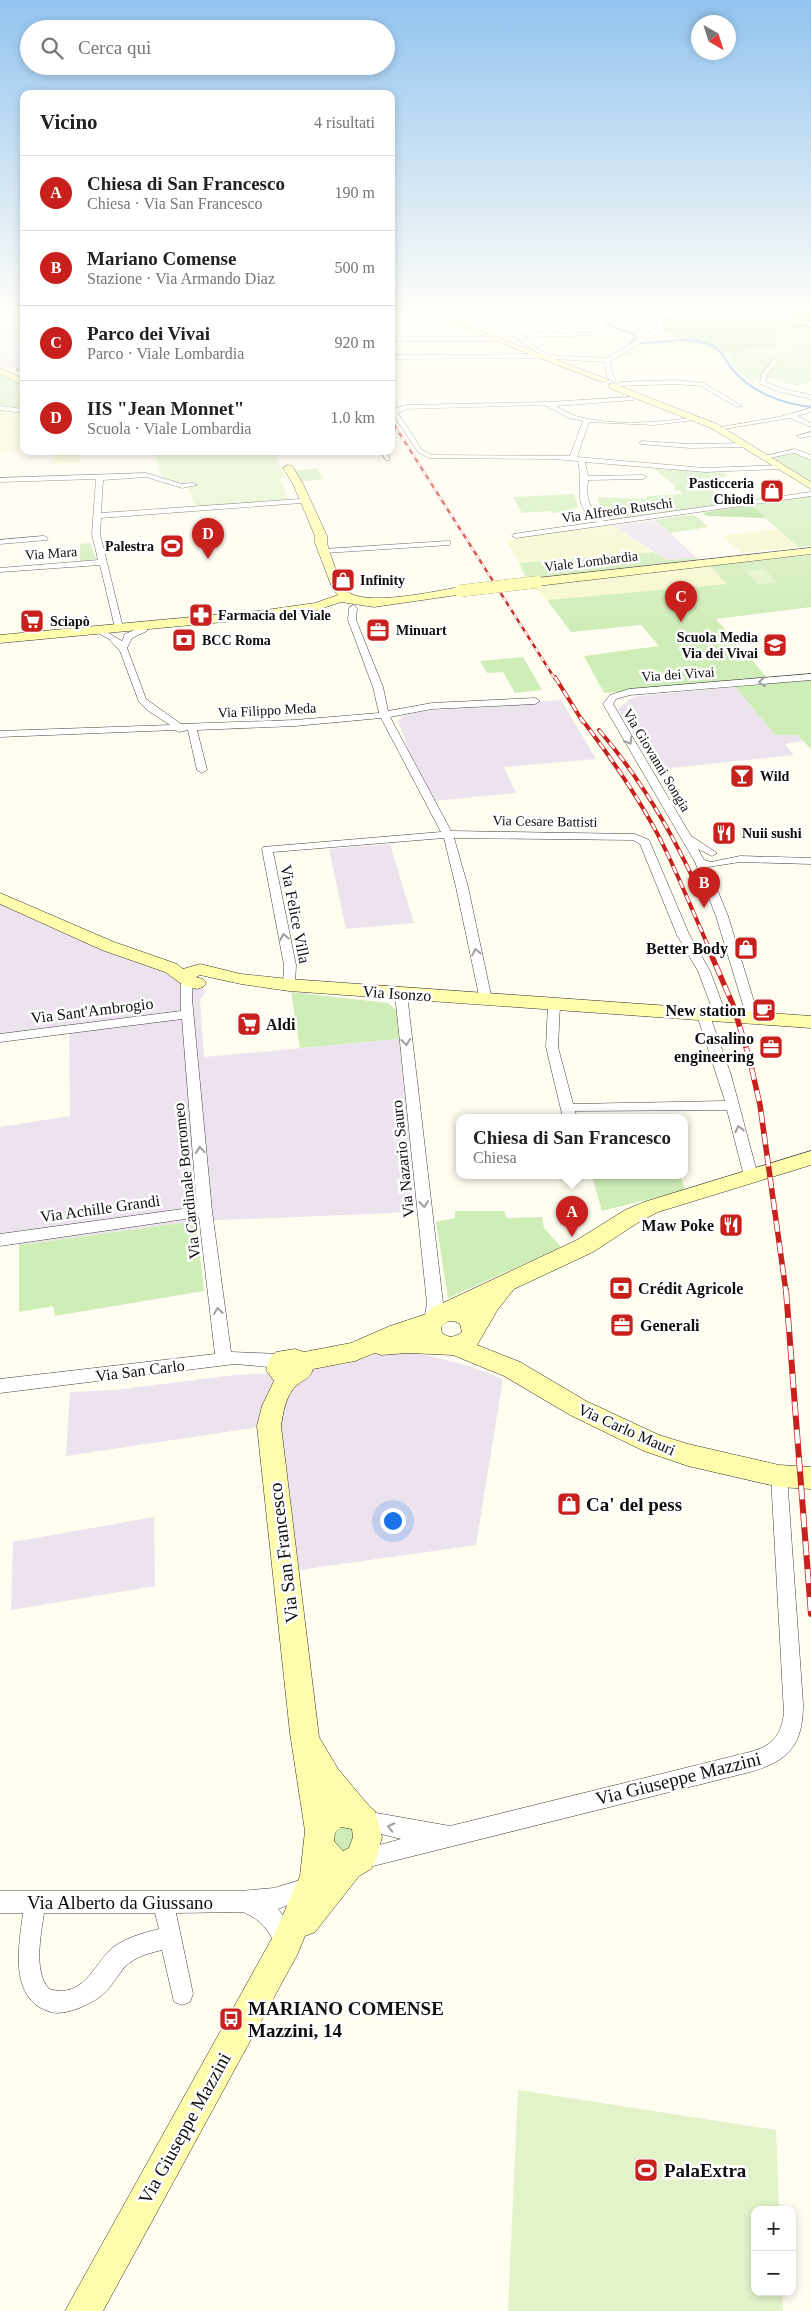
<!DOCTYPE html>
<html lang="it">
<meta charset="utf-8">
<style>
:root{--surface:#fff;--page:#f6f6f6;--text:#222;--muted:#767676;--line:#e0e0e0;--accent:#c8211d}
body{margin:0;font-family:Georgia,serif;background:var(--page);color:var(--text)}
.controls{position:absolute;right:15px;bottom:15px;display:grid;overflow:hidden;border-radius:10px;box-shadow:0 2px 8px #0003}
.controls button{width:45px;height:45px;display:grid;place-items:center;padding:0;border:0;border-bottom:1px solid var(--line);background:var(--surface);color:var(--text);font:25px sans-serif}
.compass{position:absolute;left:691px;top:15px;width:45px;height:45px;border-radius:50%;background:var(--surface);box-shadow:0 2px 8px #0003;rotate:141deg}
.you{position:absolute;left:392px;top:1520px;width:18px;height:18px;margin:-12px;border:4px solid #fff;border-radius:50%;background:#1a73e8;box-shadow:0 0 0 8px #1a73e833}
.badge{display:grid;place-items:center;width:32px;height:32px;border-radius:50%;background:var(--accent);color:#fff;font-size:16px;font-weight:700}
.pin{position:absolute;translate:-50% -41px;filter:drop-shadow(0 1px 2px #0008)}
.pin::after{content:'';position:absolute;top:26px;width:18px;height:15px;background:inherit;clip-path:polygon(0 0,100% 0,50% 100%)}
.popup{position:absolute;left:456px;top:1114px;width:232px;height:65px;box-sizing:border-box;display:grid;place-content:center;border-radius:10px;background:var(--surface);filter:drop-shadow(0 1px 4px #0005);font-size:16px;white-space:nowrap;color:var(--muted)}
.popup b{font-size:19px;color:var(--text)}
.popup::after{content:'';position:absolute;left:50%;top:100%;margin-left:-10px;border:10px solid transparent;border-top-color:var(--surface)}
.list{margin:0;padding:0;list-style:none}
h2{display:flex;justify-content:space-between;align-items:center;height:65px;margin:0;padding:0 20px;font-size:21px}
h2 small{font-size:16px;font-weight:400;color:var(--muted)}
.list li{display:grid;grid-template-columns:32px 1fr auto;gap:15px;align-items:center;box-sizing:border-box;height:75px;padding:0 20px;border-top:1px solid var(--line)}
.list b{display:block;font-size:19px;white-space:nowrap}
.list p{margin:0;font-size:16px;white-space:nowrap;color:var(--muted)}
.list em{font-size:16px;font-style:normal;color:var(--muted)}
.icon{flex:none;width:28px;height:28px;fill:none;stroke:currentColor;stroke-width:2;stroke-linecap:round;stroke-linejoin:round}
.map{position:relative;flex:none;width:811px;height:2311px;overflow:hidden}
.search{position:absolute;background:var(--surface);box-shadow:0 2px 8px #0003;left:20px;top:20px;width:375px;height:55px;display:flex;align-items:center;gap:12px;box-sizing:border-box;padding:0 18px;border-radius:28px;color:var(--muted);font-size:19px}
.panel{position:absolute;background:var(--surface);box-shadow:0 2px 8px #0003;left:20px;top:90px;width:375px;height:365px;border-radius:10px}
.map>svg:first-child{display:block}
</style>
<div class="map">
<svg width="811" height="2311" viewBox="0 0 811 2311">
<rect width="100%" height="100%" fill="#fffdf0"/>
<!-- industrial -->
<path fill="#ede3ee" d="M 0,310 L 24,310 L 24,324 L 0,323 Z
M 0,328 L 24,328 L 24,367 L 6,368 L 0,365 Z
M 655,520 L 670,533 L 697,558 L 668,560 L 612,526 Z
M 735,687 L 775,735 L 798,735 L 804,741 L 785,744 L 794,755 L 671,768 L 658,774 L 618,709 L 629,699 L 638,696 Z
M 561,700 L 596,759 L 504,767 L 516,793 L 435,801 L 410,753 L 398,721 L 401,717 L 408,714 L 435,710 Z
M 390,844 L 414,923 L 346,929 L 329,849 Z
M 0,903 L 166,972 L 206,991 L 200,1000 L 204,1057 L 399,1039 L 416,1212 L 196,1221 L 19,1245 L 18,1231 L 0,1233 L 0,1127 L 70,1116 L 69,1026 L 0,1034 Z
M 392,1352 L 406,1352 L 435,1357 L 469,1366 L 503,1379 L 476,1545 L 299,1570 L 279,1424 L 66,1456 L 70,1392 L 115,1390 L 235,1375 L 294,1372 L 347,1364 L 374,1355 Z
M 154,1517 L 155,1586 L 11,1610 L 13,1542 Z"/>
<!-- farmland -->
<path fill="#f7f7ce" d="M 778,328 L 791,328 L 794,349 L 775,349 Z
M 688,341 L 702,344 L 720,355 L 615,358 L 639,346 Z
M 0,410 L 24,412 L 24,451 L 32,451 L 0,453 Z
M 53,451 L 101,451 L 80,453 L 80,463 L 52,464 Z
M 612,526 L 653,552 L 519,563 L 507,541 L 521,536 Z
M 778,529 L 798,547 L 741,553 L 722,536 Z
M 709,565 L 728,584 L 547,600 L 533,586 Z"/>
<!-- green -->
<path fill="#cfedb7" d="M 791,328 L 811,331 L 811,381 L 798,386 L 771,378 L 752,382 L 737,371 L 728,353 L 794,349 Z
M 0,375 L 20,385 L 17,388 L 20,390 L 19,394 L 24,395 L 24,408 L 0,406 Z
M 795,452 L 811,459 L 811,483 L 771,457 Z
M 317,468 L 323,479 L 298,482 L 293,471 Z
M 654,469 L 726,473 L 727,476 L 700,480 L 725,500 L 723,504 L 615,521 L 601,509 L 597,497 L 647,499 L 647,496 L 682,494 L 681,491 L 675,491 L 675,485 Z
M 574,494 L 578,507 L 573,508 L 576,511 L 551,513 L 550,511 L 522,513 L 513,497 Z
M 811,496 L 811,546 L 798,547 L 751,505 Z
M 689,515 L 696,516 L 708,527 L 670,533 L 655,520 Z
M 90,543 L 96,559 L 80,561 L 80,544 Z
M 653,552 L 668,560 L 697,558 L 700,559 L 527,580 L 519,563 Z
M 811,555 L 811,607 L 716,619 L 770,681 L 811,677 L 811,749 L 798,735 L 775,735 L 733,684 L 604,693 L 584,656 L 659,646 L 641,625 L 571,632 L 547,600 L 727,584 L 709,565 Z
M 523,657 L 542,690 L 515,693 L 503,672 L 487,673 L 480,661 Z
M 291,992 L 388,1003 L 396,1010 L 399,1039 L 300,1048 Z
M 592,1176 L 681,1176 L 685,1190 L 602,1211 Z
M 455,1211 L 504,1211 L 507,1218 L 542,1217 L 544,1228 L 561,1247 L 448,1298 L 436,1222 L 455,1218 Z
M 196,1221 L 204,1291 L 55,1316 L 53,1306 L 19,1312 L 19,1245 Z
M 347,1823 L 356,1831 L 347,1853 L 335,1851 L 331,1832 Z"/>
<!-- forest -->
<path fill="#b1de95" d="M 745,310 L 811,310 L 811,331 L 778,328 L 775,349 L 717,353 L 702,344 L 681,341 L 672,333 L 662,329 L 664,327 L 663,315 L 743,318 Z
M 751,505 L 766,518 L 707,516 L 702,513 Z"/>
<!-- pitch -->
<path fill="#e2f3c9" d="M 155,451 L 273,451 L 285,477 L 280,478 L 288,500 L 195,508 L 188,485 L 162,479 Z
M 765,569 L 777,583 L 758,584 L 746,571 Z
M 518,2090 L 776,2130 L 779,2210 L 755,2210 L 755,2292 L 782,2292 L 783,2311 L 508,2311 Z"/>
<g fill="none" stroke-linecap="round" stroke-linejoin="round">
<!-- stream -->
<path stroke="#338ad6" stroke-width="2" d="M 590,310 L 602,315 L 608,325 L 635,335 L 636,337 L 631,341 L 633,343 C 660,345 688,334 713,346 C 723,351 726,362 733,370 C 751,392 783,404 811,407"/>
<!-- street casing -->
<g stroke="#424242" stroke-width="1">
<path id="street" d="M 456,310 L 463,310 L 510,329 L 519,335 L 550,331 L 561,334 L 592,332 L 590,335 C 567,337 546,335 524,338 L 548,355 L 607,358 L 658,327 L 658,315 L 663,312 L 779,316 L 811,322 L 811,326 L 779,320 L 664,316 L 663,329 L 610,362 L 613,376 L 616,380 L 613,382 L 607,377 L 604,362 L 537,358 L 391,359 L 391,355 L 540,354 L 506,331 Z
M 0,324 L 24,324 L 24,328 L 0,328 Z
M 391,337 L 493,337 L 496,339 L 493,341 L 391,341 Z
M 775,358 L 778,360 L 767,375 L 765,382 L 784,389 L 811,395 L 811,399 L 780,392 L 760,384 L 761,375 Z
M 24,367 L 24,371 L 16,370 L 17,369 Z
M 675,380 L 704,383 L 742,406 L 737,407 L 701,386 L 675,384 L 619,386 L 616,384 L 619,382 Z
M 632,397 L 634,400 L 556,406 C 562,409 569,414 576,416 C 614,427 660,422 699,417 L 702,419 L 654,425 L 589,422 L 577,457 L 705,468 L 780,465 L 783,467 L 780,469 L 705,472 L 585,462 L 588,476 L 643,475 L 647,477 L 643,479 L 588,480 C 586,503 589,505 604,521 L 811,492 L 811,496 L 516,538 L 512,536 L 513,534 L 597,522 C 593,518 586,513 583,508 C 577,498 582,476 578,461 L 552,459 L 429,458 L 418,452 L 392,413 L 396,408 L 407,405 L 548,402 ZM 544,405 L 569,418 L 583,421 L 570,456 L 432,455 L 422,450 L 398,413 L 407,409 Z
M 0,406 L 24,409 L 24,413 L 0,410 Z
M 811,408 L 811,412 L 797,416 L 811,423 L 811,427 L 790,418 L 718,430 L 715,428 L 779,417 Z
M 811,432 L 811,436 L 800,438 L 797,436 Z
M 642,441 L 690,444 L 745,443 L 748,445 L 745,447 L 690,448 L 640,444 L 640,442 Z
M 795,449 L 811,455 L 811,460 L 794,453 L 764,459 L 761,457 Z
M 380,451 L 387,451 L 390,460 L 386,460 Z
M 146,473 L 182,484 L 193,483 L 197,485 L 182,488 L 146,477 L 103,480 L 101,513 L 301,499 L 305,501 L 301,503 L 101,518 L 100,534 L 123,628 L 119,631 L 115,628 L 100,565 L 0,572 L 0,568 L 98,560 L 92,534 L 96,479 L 0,482 L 0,478 Z
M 44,536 L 48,538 L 47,540 L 0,544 L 0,540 Z
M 447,541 L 450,541 L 450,545 L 325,553 L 321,551 L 325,549 Z
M 353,605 L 357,608 L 356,620 L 383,687 L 388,711 L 432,703 L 535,698 L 540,701 L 535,704 L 432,709 L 390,717 L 451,831 L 635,834 L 649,840 L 689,934 L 710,971 L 725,1011 L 719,1019 L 711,1019 L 731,1075 L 758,1176 L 756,1180 L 746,1180 L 744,1176 L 727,1110 L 575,1111 L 577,1118 L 563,1118 L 546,1047 L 548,1005 L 554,1001 L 560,1005 L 558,1047 L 573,1104 L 725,1101 L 697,1015 L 703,1011 L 709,1015 L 713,1011 L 698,971 L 677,935 L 640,844 L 633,840 L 454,838 L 468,887 L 492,1000 L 486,1004 L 480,1000 L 456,887 L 444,838 L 273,852 L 296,965 L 295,985 L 289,989 L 283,985 L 284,965 L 262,849 L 263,847 L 441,832 L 381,718 L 295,726 L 197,730 L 207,770 L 202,773 L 197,770 L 188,730 L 179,732 L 175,730 L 0,737 L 0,731 L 170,725 L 147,710 L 139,702 L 120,651 L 109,639 L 98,633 L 105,631 L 122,641 L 125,634 L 144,626 L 147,627 L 147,631 L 132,638 L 127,648 L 146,699 L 181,724 L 295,720 L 379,713 L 373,687 L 348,620 L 349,608 Z
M 811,674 L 811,680 L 630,695 L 616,699 L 613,704 L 691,836 L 717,853 L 712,856 L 698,849 L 704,860 L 711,862 L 740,856 L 811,858 L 811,864 L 740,862 L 708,867 L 728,916 L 759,1018 L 753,1022 L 747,1018 L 716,916 L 695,862 L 603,704 L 610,695 L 629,689 Z
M 187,975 L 193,979 L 192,999 L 212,1211 L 231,1352 L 281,1354 L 287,1356 L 289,1361 L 287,1366 L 281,1368 L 235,1364 L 0,1393 L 0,1379 L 215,1354 L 199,1217 L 0,1246 L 0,1234 L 197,1207 L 182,1019 L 0,1042 L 0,1034 L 181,1011 L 181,979 Z
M 401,990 L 407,994 L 443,1303 L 437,1325 L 432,1327 L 427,1325 L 424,1321 L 427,1303 L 395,994 Z
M 779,1469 L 785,1471 L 787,1476 L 803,1704 C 803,1745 789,1761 750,1772 L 361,1869 L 354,1866 L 351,1859 L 354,1852 L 401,1839 L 358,1828 L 355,1821 L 358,1814 L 365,1811 L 450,1826 L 750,1752 C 772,1746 781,1736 784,1713 L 771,1476 L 773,1471 Z
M 307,1878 L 314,1881 L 317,1888 L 314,1895 L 278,1909 L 287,1921 L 296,1942 L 293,1950 L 285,1953 L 277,1950 C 270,1931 262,1920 243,1912 L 176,1913 L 193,1994 L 190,2002 L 182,2005 L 174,2002 L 162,1950 C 146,1954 130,1958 120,1973 C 114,1981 109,1990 101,1996 C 89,2005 65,2016 51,2012 C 8,2000 19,1946 23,1913 L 0,1913 L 0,1891 L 240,1891 L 274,1888 ZM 44,1913 L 155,1913 L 159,1929 C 143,1933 124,1938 111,1949 C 93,1966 83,1999 49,1989 C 33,1971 41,1935 44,1913 Z"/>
</g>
<!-- secondary casing -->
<g stroke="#313131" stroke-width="1">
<path id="secondary" d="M 416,310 L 426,310 L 609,380 L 602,382 Z
M 0,368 L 24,379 L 24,386 L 0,374 Z
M 612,383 L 717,424 L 811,482 L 811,489 L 711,428 L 609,388 L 609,384 Z
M 288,465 L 292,466 L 303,484 L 327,536 L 327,543 C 331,555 338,581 346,590 C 362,608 436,591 460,587 L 464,588 L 466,591 L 464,594 L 374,607 L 341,602 L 317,610 L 266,618 L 0,643 L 0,635 L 266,610 L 315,603 L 338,595 L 333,590 L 315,543 L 315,536 L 293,484 L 283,468 Z
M 811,548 L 811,554 L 537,586 L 531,582 L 537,578 Z
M 0,893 L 114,942 L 177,964 L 183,969 L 200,964 L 241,974 L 289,979 L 811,1016 L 811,1028 L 289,991 L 241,984 L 200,975 L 196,977 L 203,979 L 206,983 L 203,987 L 197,989 L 183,985 L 165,972 L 102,950 L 0,904 Z
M 811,1151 L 811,1165 L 658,1212 L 639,1222 L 593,1252 L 514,1289 L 498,1309 L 477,1345 L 520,1362 L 586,1401 L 659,1435 L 688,1444 L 779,1465 L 811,1467 L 811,1489 L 779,1487 L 688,1466 L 644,1451 L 570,1415 L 504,1376 L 453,1355 L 408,1353 L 381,1355 L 375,1353 L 355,1361 L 313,1369 C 310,1379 304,1379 297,1385 C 286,1394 283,1413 281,1426 L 319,1737 L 338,1769 L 370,1807 L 375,1811 L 382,1837 L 376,1860 L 371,1869 L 359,1876 L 315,1932 L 305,1936 L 297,1955 L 103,2311 L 65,2311 L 275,1933 L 300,1876 L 305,1831 L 290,1733 L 257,1426 L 262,1406 L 274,1381 L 266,1370 L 270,1358 L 276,1352 L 295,1349 L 304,1352 L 351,1343 L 390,1326 L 426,1314 L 432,1308 L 577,1240 L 625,1210 L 644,1202 ZM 448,1321 L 454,1321 L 460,1324 L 462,1332 C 455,1337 450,1339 442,1333 L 441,1327 ZM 341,1827 L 352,1829 L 353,1837 L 349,1848 L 343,1851 L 334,1841 L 335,1833 Z"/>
</g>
<!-- street -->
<use href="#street" fill="#fff" fill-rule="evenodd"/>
<!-- secondary -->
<use href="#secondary" fill="#fffcab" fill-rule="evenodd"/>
<!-- rail-far3 casing -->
<g stroke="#c8211d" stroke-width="2.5">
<path id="rail-far3" d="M 391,420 L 555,679"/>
</g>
<!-- rail-far2 casing -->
<g stroke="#c8211d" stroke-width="4">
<path id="rail-far2" d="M 555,677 L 583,722
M 580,717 C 613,760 645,806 668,855 C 682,885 695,916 708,946
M 599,730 C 640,778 671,830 697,887"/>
</g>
<!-- rail-far1 casing -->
<g stroke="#c8211d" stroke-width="5.5">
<path id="rail-far1" d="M 707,945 L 733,1005 L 749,1057 L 760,1105 L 786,1292"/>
</g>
<!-- rail casing -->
<g stroke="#c8211d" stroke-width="6">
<path id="rail" d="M 786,1290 L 811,1614"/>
</g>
<!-- rail-far3 -->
<use href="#rail-far3" stroke="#fff" stroke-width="2" stroke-dasharray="5" stroke-linecap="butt"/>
<!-- rail-far2 -->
<use href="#rail-far2" stroke="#fff" stroke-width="2.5" stroke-dasharray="8" stroke-linecap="butt"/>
<!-- rail-far1 -->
<use href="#rail-far1" stroke="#fff" stroke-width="4" stroke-dasharray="11" stroke-linecap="butt"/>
<!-- rail -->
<use href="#rail" stroke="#fff" stroke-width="4.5" stroke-dasharray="14" stroke-linecap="butt"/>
<!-- secondary-bridge casing -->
<g stroke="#313131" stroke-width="12" stroke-linecap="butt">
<path id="secondary-bridge" d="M 460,591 L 537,582"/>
</g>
<!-- secondary-bridge -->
<use href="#secondary-bridge" stroke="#fffcab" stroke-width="12"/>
</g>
<!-- one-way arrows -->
<defs><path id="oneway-chevron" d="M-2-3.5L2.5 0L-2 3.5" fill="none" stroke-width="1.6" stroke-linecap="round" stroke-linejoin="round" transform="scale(1.25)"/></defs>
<g stroke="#9f9f9f">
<use href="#oneway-chevron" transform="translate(762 682) rotate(175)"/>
<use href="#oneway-chevron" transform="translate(629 741) rotate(58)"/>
<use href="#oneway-chevron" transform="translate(284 937) rotate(-101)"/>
<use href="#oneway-chevron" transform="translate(476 952) rotate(-102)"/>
<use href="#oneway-chevron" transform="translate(406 1042) rotate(84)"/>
<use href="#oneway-chevron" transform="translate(739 1129) rotate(-104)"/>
<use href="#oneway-chevron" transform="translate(200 1150) rotate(-95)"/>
<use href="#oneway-chevron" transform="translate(424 1204) rotate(84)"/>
<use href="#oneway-chevron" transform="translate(218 1311) rotate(-97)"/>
<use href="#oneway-chevron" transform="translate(391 1827) rotate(-168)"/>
</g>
<!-- sky -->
<linearGradient id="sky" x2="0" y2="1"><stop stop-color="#92c3ef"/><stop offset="0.49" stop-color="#fffef8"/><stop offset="1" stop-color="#fffef8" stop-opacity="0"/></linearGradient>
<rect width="811" height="633" fill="url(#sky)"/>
<!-- icons -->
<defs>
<g id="shop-square" transform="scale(1.25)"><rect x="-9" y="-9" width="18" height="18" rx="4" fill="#c8211d" stroke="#fff"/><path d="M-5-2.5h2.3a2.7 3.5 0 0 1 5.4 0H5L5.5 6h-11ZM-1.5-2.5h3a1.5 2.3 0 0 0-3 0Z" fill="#fff"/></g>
<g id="stadium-square" transform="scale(1.25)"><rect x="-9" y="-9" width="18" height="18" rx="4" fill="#c8211d" stroke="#fff"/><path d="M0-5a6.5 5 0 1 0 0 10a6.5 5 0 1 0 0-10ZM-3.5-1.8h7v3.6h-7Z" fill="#fff"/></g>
<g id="pharmacy-square" transform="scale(1.25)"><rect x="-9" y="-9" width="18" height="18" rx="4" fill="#c8211d" stroke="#fff"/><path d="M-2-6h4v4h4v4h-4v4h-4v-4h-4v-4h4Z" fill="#fff"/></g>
<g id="supermarket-square" transform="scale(1.25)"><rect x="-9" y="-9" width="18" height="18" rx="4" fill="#c8211d" stroke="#fff"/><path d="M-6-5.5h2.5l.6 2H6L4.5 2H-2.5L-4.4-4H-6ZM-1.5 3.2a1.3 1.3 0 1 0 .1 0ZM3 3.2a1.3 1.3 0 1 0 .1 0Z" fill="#fff"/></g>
<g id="office-square" transform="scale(1.25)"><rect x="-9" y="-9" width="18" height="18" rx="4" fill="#c8211d" stroke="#fff"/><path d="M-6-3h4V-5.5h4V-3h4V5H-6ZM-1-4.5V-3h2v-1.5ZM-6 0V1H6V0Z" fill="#fff"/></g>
<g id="bank-square" transform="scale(1.25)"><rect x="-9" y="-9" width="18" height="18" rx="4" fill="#c8211d" stroke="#fff"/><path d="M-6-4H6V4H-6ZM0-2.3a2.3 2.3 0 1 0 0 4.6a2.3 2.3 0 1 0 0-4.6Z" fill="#fff"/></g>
<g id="school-square" transform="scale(1.25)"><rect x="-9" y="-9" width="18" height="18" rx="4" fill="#c8211d" stroke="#fff"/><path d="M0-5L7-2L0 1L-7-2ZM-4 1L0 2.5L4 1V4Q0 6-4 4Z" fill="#fff"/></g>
<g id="bar-square" transform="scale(1.25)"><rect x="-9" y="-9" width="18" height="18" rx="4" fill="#c8211d" stroke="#fff"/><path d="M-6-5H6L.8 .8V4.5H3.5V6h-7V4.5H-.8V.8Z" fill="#fff"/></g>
<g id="restaurant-square" transform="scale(1.25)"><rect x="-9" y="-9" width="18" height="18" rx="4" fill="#c8211d" stroke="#fff"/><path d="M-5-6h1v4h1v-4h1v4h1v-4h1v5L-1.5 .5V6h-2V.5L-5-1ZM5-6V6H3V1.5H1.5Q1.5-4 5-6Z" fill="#fff"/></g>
<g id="cafe-square" transform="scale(1.25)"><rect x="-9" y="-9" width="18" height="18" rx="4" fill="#c8211d" stroke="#fff"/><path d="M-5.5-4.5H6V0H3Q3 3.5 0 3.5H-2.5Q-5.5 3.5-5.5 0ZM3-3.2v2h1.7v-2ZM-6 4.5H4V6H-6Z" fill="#fff"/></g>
<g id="bus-square" transform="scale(1.25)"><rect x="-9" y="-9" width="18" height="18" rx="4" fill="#c8211d" stroke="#fff"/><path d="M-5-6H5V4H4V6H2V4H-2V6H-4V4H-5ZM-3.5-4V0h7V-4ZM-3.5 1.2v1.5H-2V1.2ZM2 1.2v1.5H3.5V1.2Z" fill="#fff"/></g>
</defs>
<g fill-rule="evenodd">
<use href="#shop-square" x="772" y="491"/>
<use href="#stadium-square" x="172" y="546"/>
<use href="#shop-square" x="343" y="580"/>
<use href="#pharmacy-square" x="201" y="615"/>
<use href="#supermarket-square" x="32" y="621"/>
<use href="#office-square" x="378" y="630"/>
<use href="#bank-square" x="184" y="640"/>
<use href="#school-square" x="775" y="645"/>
<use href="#bar-square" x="742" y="776"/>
<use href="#restaurant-square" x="724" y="833"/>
<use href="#shop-square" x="746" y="948"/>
<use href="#cafe-square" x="764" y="1010"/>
<use href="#supermarket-square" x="249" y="1024"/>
<use href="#office-square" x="771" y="1047"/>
<use href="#restaurant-square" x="731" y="1225"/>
<use href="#bank-square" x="621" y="1288"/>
<use href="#office-square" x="622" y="1325"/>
<use href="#shop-square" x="569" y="1504"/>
<use href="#bus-square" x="231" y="2019"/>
<use href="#stadium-square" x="646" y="2170"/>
</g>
<g text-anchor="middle" stroke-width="5" stroke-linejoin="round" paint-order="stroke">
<!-- far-poi labels -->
<g font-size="14" font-weight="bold" fill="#0f0f0f" stroke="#fff" text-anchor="start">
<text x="754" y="488" text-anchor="end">Pasticceria<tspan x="754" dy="16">Chiodi</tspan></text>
<text x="154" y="551" text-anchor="end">Palestra</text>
<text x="360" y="585">Infinity</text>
<text x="218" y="620">Farmacia del Viale</text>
<text x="50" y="626">Sciapò</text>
<text x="396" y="635">Minuart</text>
<text x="758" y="642" text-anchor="end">Scuola Media<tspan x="758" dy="16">Via dei Vivai</tspan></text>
<text x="202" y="645">BCC Roma</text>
<text x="760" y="781">Wild</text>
<text x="742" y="838">Nuii sushi</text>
</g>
<!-- far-street labels -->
<g font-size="14" fill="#0f0f0f" stroke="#fff">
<text transform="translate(617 510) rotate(-8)" y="5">Via Alfredo Rutschi</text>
<text transform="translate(51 553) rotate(-4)" y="5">Via Mara</text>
<text transform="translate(591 561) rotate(-7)" y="5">Viale Lombardia</text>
<text transform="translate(678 674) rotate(-4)" y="5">Via dei Vivai</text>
<text transform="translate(267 710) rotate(-3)" y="5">Via Filippo Meda</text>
<text transform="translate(657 760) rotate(59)" y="5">Via Giovanni Songia</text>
<text transform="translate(545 821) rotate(1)" y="5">Via Cesare Battisti</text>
</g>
<!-- street labels -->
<g font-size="16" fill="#0f0f0f" stroke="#fff">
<text transform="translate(296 914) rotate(79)" y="6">Via Felice Villa</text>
<text transform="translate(397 993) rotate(4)" y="6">Via Isonzo</text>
<text transform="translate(92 1010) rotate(-7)" y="6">Via Sant'Ambrogio</text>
<text transform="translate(402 1159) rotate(-96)" y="6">Via Nazario Sauro</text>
<text transform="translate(186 1181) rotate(-96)" y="6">Via Cardinale Borromeo</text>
<text transform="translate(100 1208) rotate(-8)" y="6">Via Achille Grandi</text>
<text transform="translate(140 1370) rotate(-7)" y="6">Via San Carlo</text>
<text transform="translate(627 1429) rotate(24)" y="6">Via Carlo Mauri</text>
</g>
<!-- poi labels -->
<g font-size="16" font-weight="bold" fill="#0f0f0f" stroke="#fff" text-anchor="end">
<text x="728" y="954">Better Body</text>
<text x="746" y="1016">New station</text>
<text x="266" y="1030" text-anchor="start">Aldi</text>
<text x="754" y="1044">Casalino<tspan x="754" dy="18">engineering</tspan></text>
<text x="714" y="1231">Maw Poke</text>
<text x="638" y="1294" text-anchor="start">Crédit Agricole</text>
<text x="640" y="1331" text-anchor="start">Generali</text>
</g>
<!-- near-poi labels -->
<g font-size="19" font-weight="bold" fill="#0f0f0f" stroke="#fff" text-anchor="start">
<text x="586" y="1511">Ca' del pess</text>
<text x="248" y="2015">MARIANO COMENSE<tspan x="248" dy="22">Mazzini, 14</tspan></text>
<text x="664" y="2177">PalaExtra</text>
</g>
<!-- near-street labels -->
<g font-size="19" fill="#0f0f0f" stroke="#fff">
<text transform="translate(283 1553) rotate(-97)" y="7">Via San Francesco</text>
<text transform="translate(678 1778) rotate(-14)" y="7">Via Giuseppe Mazzini</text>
<text x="120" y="1909">Via Alberto da Giussano</text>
<text transform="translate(184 2128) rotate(-61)" y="7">Via Giuseppe Mazzini</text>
</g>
</g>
</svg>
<div class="controls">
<button>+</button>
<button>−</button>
</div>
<svg class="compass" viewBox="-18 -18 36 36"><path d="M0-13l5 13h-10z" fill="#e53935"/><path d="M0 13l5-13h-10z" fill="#767676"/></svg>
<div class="you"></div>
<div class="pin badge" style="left:572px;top:1237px">A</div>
<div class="popup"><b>Chiesa di San Francesco</b>Chiesa</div>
<div class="pin badge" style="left:704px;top:908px">B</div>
<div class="pin badge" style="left:681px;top:622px">C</div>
<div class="pin badge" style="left:208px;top:559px">D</div>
<div class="search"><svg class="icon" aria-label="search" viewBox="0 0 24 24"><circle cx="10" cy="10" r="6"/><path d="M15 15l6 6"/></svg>Cerca qui</div>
<section class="panel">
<h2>Vicino<small>4 risultati</small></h2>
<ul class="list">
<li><span class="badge">A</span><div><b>Chiesa di San Francesco</b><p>Chiesa · Via San Francesco</p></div><em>190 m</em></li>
<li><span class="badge">B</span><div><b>Mariano Comense</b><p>Stazione · Via Armando Diaz</p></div><em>500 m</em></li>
<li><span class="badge">C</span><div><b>Parco dei Vivai</b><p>Parco · Viale Lombardia</p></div><em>920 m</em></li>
<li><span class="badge">D</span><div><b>IIS &quot;Jean Monnet&quot;</b><p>Scuola · Viale Lombardia</p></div><em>1.0 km</em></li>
</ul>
</section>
</div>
